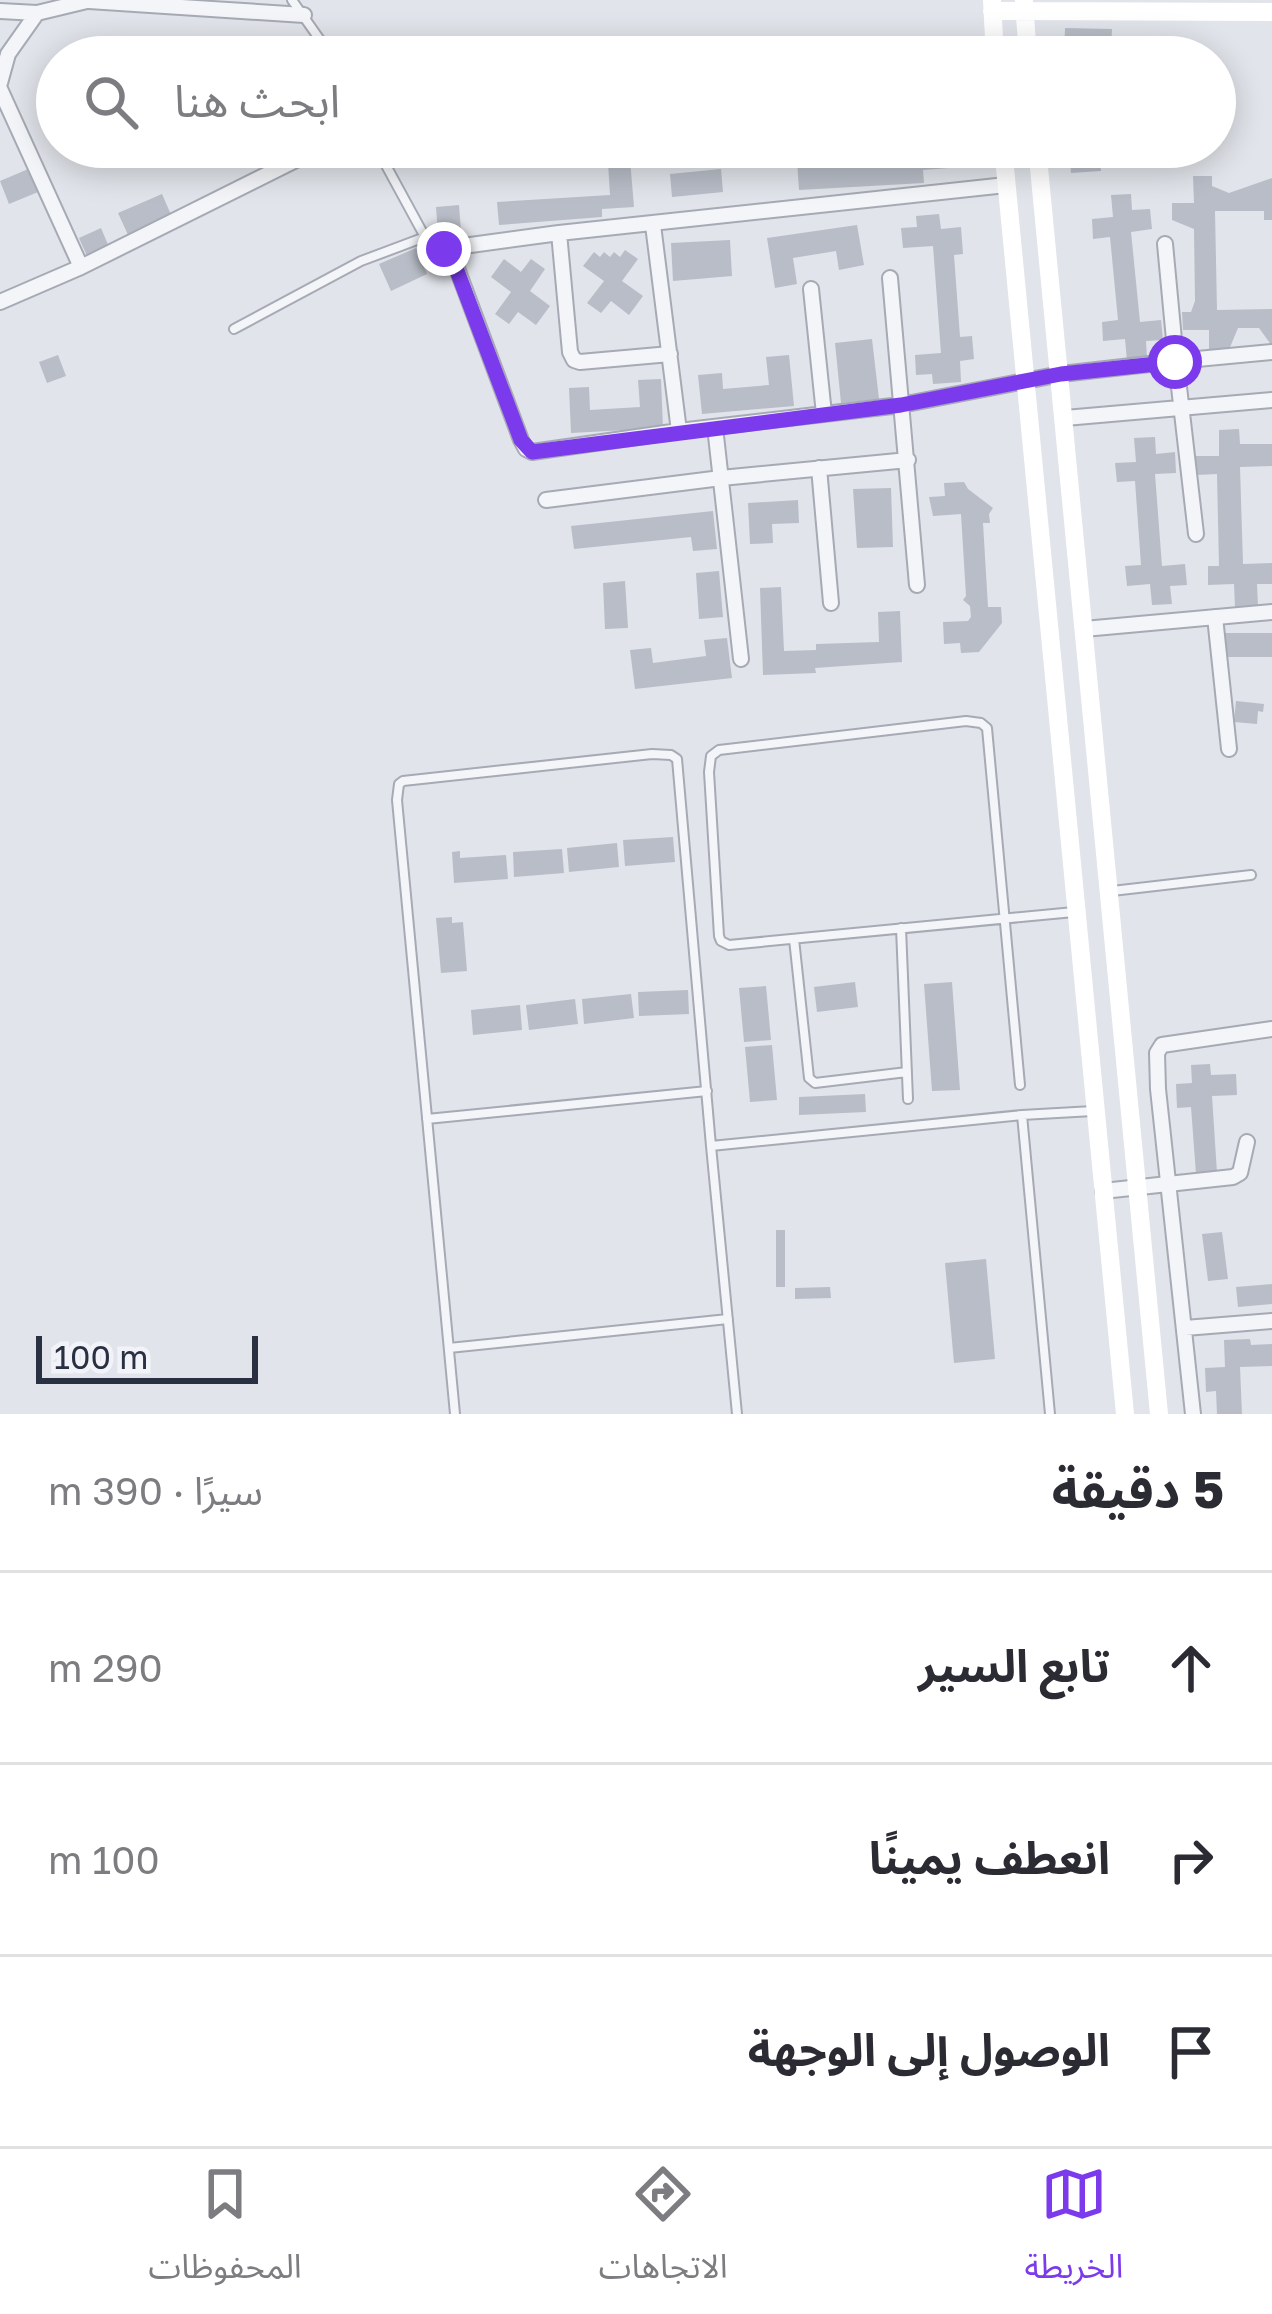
<!DOCTYPE html>
<html lang="ar">
<meta charset="utf-8">
<style>
:root{--surface:#fff;--page:#f7f7f7;--text:#2b2b33;--muted:#7c7c81;--line:#e1e1e2;--accent:#7c3aed}
body{margin:0;font-family:"Golos Text","Noto Sans Arabic",sans-serif;background:var(--page);color:var(--text);direction:rtl}
.scale{position:absolute;left:36px;bottom:30px;width:222px;box-sizing:border-box;padding-left:12px;border:6px solid #293042;border-top:0;font-size:33px;line-height:42px;white-space:nowrap;color:#293042;-webkit-text-stroke:9px #f1f3f8;paint-order:stroke}
.stop{position:absolute;width:36px;height:36px;margin:-27px;border:9px solid #7c3aed;border-radius:50%;background:#fff}
.stop.end{background:#7c3aed;border-color:#fff;box-shadow:0 3px 12px #0008}
.list{margin:0;padding:0;list-style:none}
h2{display:flex;justify-content:space-between;align-items:center;height:156px;margin:0;padding:0 48px;font-size:51px}
h2 small{font-size:39px;font-weight:400;color:var(--muted)}
.list li{display:grid;grid-template-columns:78px 1fr auto;gap:36px;align-items:center;box-sizing:border-box;height:192px;padding:0 48px;border-top:3px solid var(--line)}
.list b{display:block;font-size:45px;white-space:nowrap}
.list em{font-size:39px;font-style:normal;color:var(--muted)}
.icon{flex:none;width:66px;height:66px;fill:none;stroke:currentColor;stroke-width:2;stroke-linecap:round;stroke-linejoin:round}
.map{position:relative;flex:none;width:1272px;height:1414px;overflow:hidden;direction:ltr}
.search{position:absolute;background:var(--surface);box-shadow:0 6px 30px #0003;left:36px;right:36px;top:36px;height:132px;display:flex;align-items:center;gap:30px;box-sizing:border-box;padding:0 42px;border-radius:66px;color:var(--muted);font-size:45px}
.sheet{height:732px;background:var(--surface)}
nav{display:flex;justify-content:space-around;align-items:center;box-sizing:border-box;height:168px;border-top:3px solid var(--line);background:var(--surface);font-size:33px;color:var(--muted)}
nav a{display:grid;justify-items:center;gap:6px}
nav .on{color:var(--accent)}
.map>svg:first-child{display:block}
</style>
<div class="map">
<svg width="1272" height="1414" viewBox="0 0 1272 1414">
<rect width="100%" height="100%" fill="#e1e4ea"/>
<!-- building -->
<path fill="#b8bdc7" d="M 1065,28 L 1112,29 L 1111,52 L 1103,52 L 1103,57 L 1064,57 Z
M 607,147 L 629,147 L 634,207 L 602,209 L 602,217 L 499,225 L 497,202 L 610,195 Z
M 922,147 L 948,147 L 949,168 L 923,170 L 924,183 L 799,190 L 797,160 L 816,158 L 816,167 L 923,162 Z
M 1069,147 L 1099,147 L 1101,171 L 1071,173 Z
M 33,167 L 43,190 L 9,204 L 0,181 Z
M 721,169 L 723,192 L 672,197 L 670,174 Z
M 1193,176 L 1212,176 L 1212,186 L 1229,193 L 1272,178 L 1272,220 L 1264,220 L 1264,211 L 1215,211 L 1217,310 L 1272,309 L 1272,346 L 1259,328 L 1238,328 L 1228,352 L 1209,352 L 1209,330 L 1183,330 L 1182,312 L 1191,312 L 1195,301 L 1194,229 L 1172,220 L 1172,203 L 1194,203 Z
M 162,194 L 172,217 L 129,237 L 118,213 Z
M 1131,194 L 1132,210 L 1150,209 L 1152,229 L 1131,232 L 1140,322 L 1161,320 L 1163,340 L 1146,341 L 1147,359 L 1127,361 L 1125,339 L 1103,341 L 1102,322 L 1118,320 L 1110,237 L 1093,239 L 1092,219 L 1113,217 L 1111,195 Z
M 459,205 L 461,231 L 438,233 L 436,207 Z
M 939,214 L 941,229 L 961,227 L 963,254 L 954,255 L 960,337 L 972,336 L 974,359 L 960,361 L 961,382 L 933,384 L 932,374 L 916,375 L 915,355 L 941,353 L 933,246 L 903,248 L 901,228 L 917,227 L 916,216 Z
M 857,225 L 864,265 L 839,270 L 836,251 L 793,258 L 797,284 L 775,288 L 767,238 Z
M 101,228 L 109,247 L 87,256 L 79,238 Z
M 730,240 L 732,276 L 673,281 L 671,243 Z
M 416,248 L 427,274 L 391,291 L 379,264 Z
M 625,250 L 638,259 L 622,281 L 643,296 L 629,315 L 611,301 L 601,313 L 587,303 L 604,281 L 583,266 L 594,252 L 600,257 L 604,252 L 610,257 L 614,252 L 620,257 Z
M 504,259 L 521,272 L 531,259 L 545,269 L 530,291 L 550,306 L 536,325 L 518,312 L 509,324 L 495,314 L 511,292 L 491,277 Z
M 872,339 L 879,399 L 841,403 L 835,343 Z
M 58,355 L 66,376 L 47,383 L 39,362 Z
M 789,355 L 794,406 L 702,414 L 698,375 L 722,373 L 723,389 L 769,385 L 766,357 Z
M 661,379 L 663,428 L 571,433 L 569,388 L 589,387 L 590,410 L 640,407 L 638,380 Z
M 1239,429 L 1240,444 L 1272,444 L 1272,466 L 1240,467 L 1243,564 L 1272,563 L 1272,584 L 1257,584 L 1258,606 L 1235,607 L 1234,584 L 1208,585 L 1208,566 L 1219,566 L 1217,474 L 1196,475 L 1196,456 L 1219,456 L 1219,430 Z
M 1155,437 L 1156,454 L 1175,452 L 1176,473 L 1155,474 L 1162,566 L 1185,564 L 1187,585 L 1170,586 L 1172,604 L 1152,605 L 1150,584 L 1127,586 L 1125,566 L 1141,565 L 1135,481 L 1117,482 L 1115,463 L 1136,462 L 1134,438 Z
M 964,482 L 968,489 L 993,508 L 989,514 L 990,523 L 983,523 L 988,607 L 1001,607 L 1002,623 L 979,652 L 961,653 L 960,643 L 944,644 L 943,622 L 968,621 L 971,617 L 970,606 L 963,600 L 966,596 L 961,514 L 933,516 L 929,497 L 945,496 L 944,483 Z
M 891,488 L 893,547 L 857,548 L 853,489 Z
M 798,500 L 799,523 L 772,524 L 773,543 L 750,544 L 748,503 Z
M 713,511 L 717,549 L 693,551 L 691,537 L 574,549 L 571,526 Z
M 719,571 L 723,617 L 699,619 L 696,573 Z
M 625,581 L 628,628 L 605,629 L 603,583 Z
M 781,587 L 784,651 L 816,650 L 816,644 L 879,642 L 878,612 L 900,611 L 902,662 L 815,668 L 816,673 L 763,675 L 760,588 Z
M 1225,633 L 1272,633 L 1272,657 L 1225,657 Z
M 727,638 L 732,678 L 635,689 L 630,650 L 651,648 L 653,663 L 706,656 L 704,640 Z
M 1236,701 L 1264,704 L 1263,712 L 1258,711 L 1257,724 L 1234,722 Z
M 673,837 L 675,862 L 625,866 L 623,840 Z
M 617,843 L 619,867 L 569,872 L 567,848 Z
M 562,849 L 564,873 L 514,877 L 513,852 Z
M 460,851 L 460,858 L 506,855 L 508,879 L 454,883 L 452,852 Z
M 452,917 L 452,923 L 463,922 L 467,971 L 441,973 L 436,918 Z
M 855,982 L 858,1007 L 817,1012 L 814,987 Z
M 952,982 L 960,1090 L 932,1091 L 924,984 Z
M 766,986 L 771,1040 L 744,1042 L 739,988 Z
M 688,990 L 689,1014 L 639,1016 L 638,992 Z
M 631,994 L 634,1018 L 584,1024 L 582,999 Z
M 575,999 L 578,1024 L 529,1030 L 526,1005 Z
M 520,1005 L 522,1030 L 473,1035 L 471,1010 Z
M 772,1045 L 777,1100 L 750,1102 L 745,1047 Z
M 1210,1064 L 1211,1075 L 1236,1074 L 1237,1095 L 1212,1096 L 1217,1173 L 1196,1174 L 1191,1107 L 1177,1108 L 1176,1084 L 1192,1083 L 1191,1065 Z
M 865,1094 L 866,1112 L 799,1115 L 799,1097 Z
M 776,1230 L 785,1230 L 785,1287 L 776,1287 Z
M 1222,1232 L 1228,1279 L 1208,1281 L 1202,1234 Z
M 986,1259 L 995,1359 L 954,1363 L 945,1263 Z
M 1272,1284 L 1272,1304 L 1238,1307 L 1236,1287 Z
M 830,1287 L 831,1298 L 795,1299 L 795,1288 Z
M 1250,1339 L 1251,1345 L 1272,1344 L 1272,1366 L 1240,1367 L 1242,1414 L 1217,1414 L 1216,1391 L 1206,1392 L 1205,1368 L 1225,1367 L 1224,1340 Z"/>
<g fill="none" stroke-linecap="round" stroke-linejoin="round">
<!-- lane casing -->
<g stroke="#a6aab4" stroke-width="12">
<path id="lane" d="M 292,0 L 332,57
M 376,147 L 425,237 L 436,246 L 452,250
M 234,329 L 361,261 L 425,237
M 1112,891 L 1251,875
M 901,928 L 908,1099
M 794,939 L 809,1078 L 815,1083 L 907,1072
M 1020,1085 L 987,728 L 981,723 L 966,721 L 719,750 L 711,756 L 709,772 L 719,936 L 721,941 L 729,945 C 844,934 959,923 1074,912
M 427,1119 L 707,1091
M 711,1146 L 737,1414
M 449,1348 L 728,1319
M 455,1414 L 397,800 L 399,784 L 403,781 L 652,754 L 671,755 L 677,759 L 711,1146 L 1022,1115
M 1050,1414 L 1022,1115 L 1093,1111"/>
</g>
<!-- street casing -->
<g stroke="#a6aab4" stroke-width="18">
<path id="street" d="M 89,1 L 304,15
M 0,11 L 37,13
M 0,83 L 8,54 L 37,13 L 91,0
M 0,89 L 81,267
M 1006,185 L 559,233 L 456,247 L 452,255 L 521,440 L 526,449 L 532,452 L 679,431 L 901,405 L 1061,374 L 1176,361 L 1196,534
M 653,225 L 679,431
M 559,233 L 570,352 L 574,360 L 580,362 L 670,354
M 1165,244 L 1176,361 L 1272,352
M 890,278 L 917,585
M 811,289 L 824,414
M 0,302 L 81,267 L 322,147
M 1065,418 L 1272,400
M 715,427 L 741,659
M 819,468 L 831,603
M 546,500 L 721,478 L 908,460
M 1215,617 L 1229,749
M 1084,629 L 1272,612
M 1103,1191 L 1233,1177 L 1240,1173 L 1247,1142
M 1185,1328 L 1272,1321
M 1193,1414 L 1158,1089 L 1157,1053 L 1162,1045 L 1272,1029"/>
</g>
<!-- lane -->
<use href="#lane" stroke="#f4f5f8" stroke-width="8"/>
<!-- street -->
<use href="#street" stroke="#f4f5f8" stroke-width="14"/>
<!-- secondary -->
<path stroke="#fff" stroke-width="18" d="M 992,0 L 995,57
M 1024,2 L 1028,57
M 992,11 L 1272,12
M 1003,147 L 1125,1414
M 1037,147 L 1159,1414"/>
</g>
<g fill="none" stroke-linecap="round" stroke-linejoin="round">
<!-- route -->
<path stroke="#7c3aed" stroke-width="15" d="M 444,249 L 452,250 L 453,260 L 521,440 L 532,452 L 901,405 L 1061,374 L 1175,362"/>
</g>
</svg>
<div class="scale">100 m</div>
<div class="stop" style="left:1175px;top:362px"></div>
<div class="stop end" style="left:444px;top:249px"></div>
<div class="search"><svg class="icon" aria-label="search" viewBox="0 0 24 24"><circle cx="10" cy="10" r="6"/><path d="M15 15l6 6"/></svg>ابحث هنا</div>
</div>
<section class="sheet">
<h2>5 دقيقة<small>سيرًا · 390 m</small></h2>
<ul class="list">
<li><svg class="icon" aria-label="ahead" viewBox="0 0 24 24"><path d="M12 20V5M6 11l6-6 6 6"/></svg><div><b>تابع السير</b></div><em>290 m</em></li>
<li><svg class="icon" aria-label="right" viewBox="0 0 24 24"><path d="M7 20v-9h11M14 6l5 5-5 5"/></svg><div><b>انعطف يمينًا</b></div><em>100 m</em></li>
<li><svg class="icon" aria-label="arrive" viewBox="0 0 24 24"><path d="M6 21V4h12l-3 4 3 4H6"/></svg><div><b>الوصول إلى الوجهة</b></div></li>
</ul>
</section>
<nav>
<a class="on"><svg class="icon" aria-label="map" viewBox="0 0 24 24"><path d="M3 6l6-2 6 2 6-2v14l-6 2-6-2-6 2zM9 4v14M15 6v14"/></svg>الخريطة</a>
<a><svg class="icon" aria-label="directions" viewBox="0 0 24 24"><path d="M12 3l9 9-9 9-9-9zM9 14v-3h6M13 9l2 2-2 2"/></svg>الاتجاهات</a>
<a><svg class="icon" aria-label="saved" viewBox="0 0 24 24"><path d="M7 4h10v16l-5-4-5 4z"/></svg>المحفوظات</a>
</nav>
